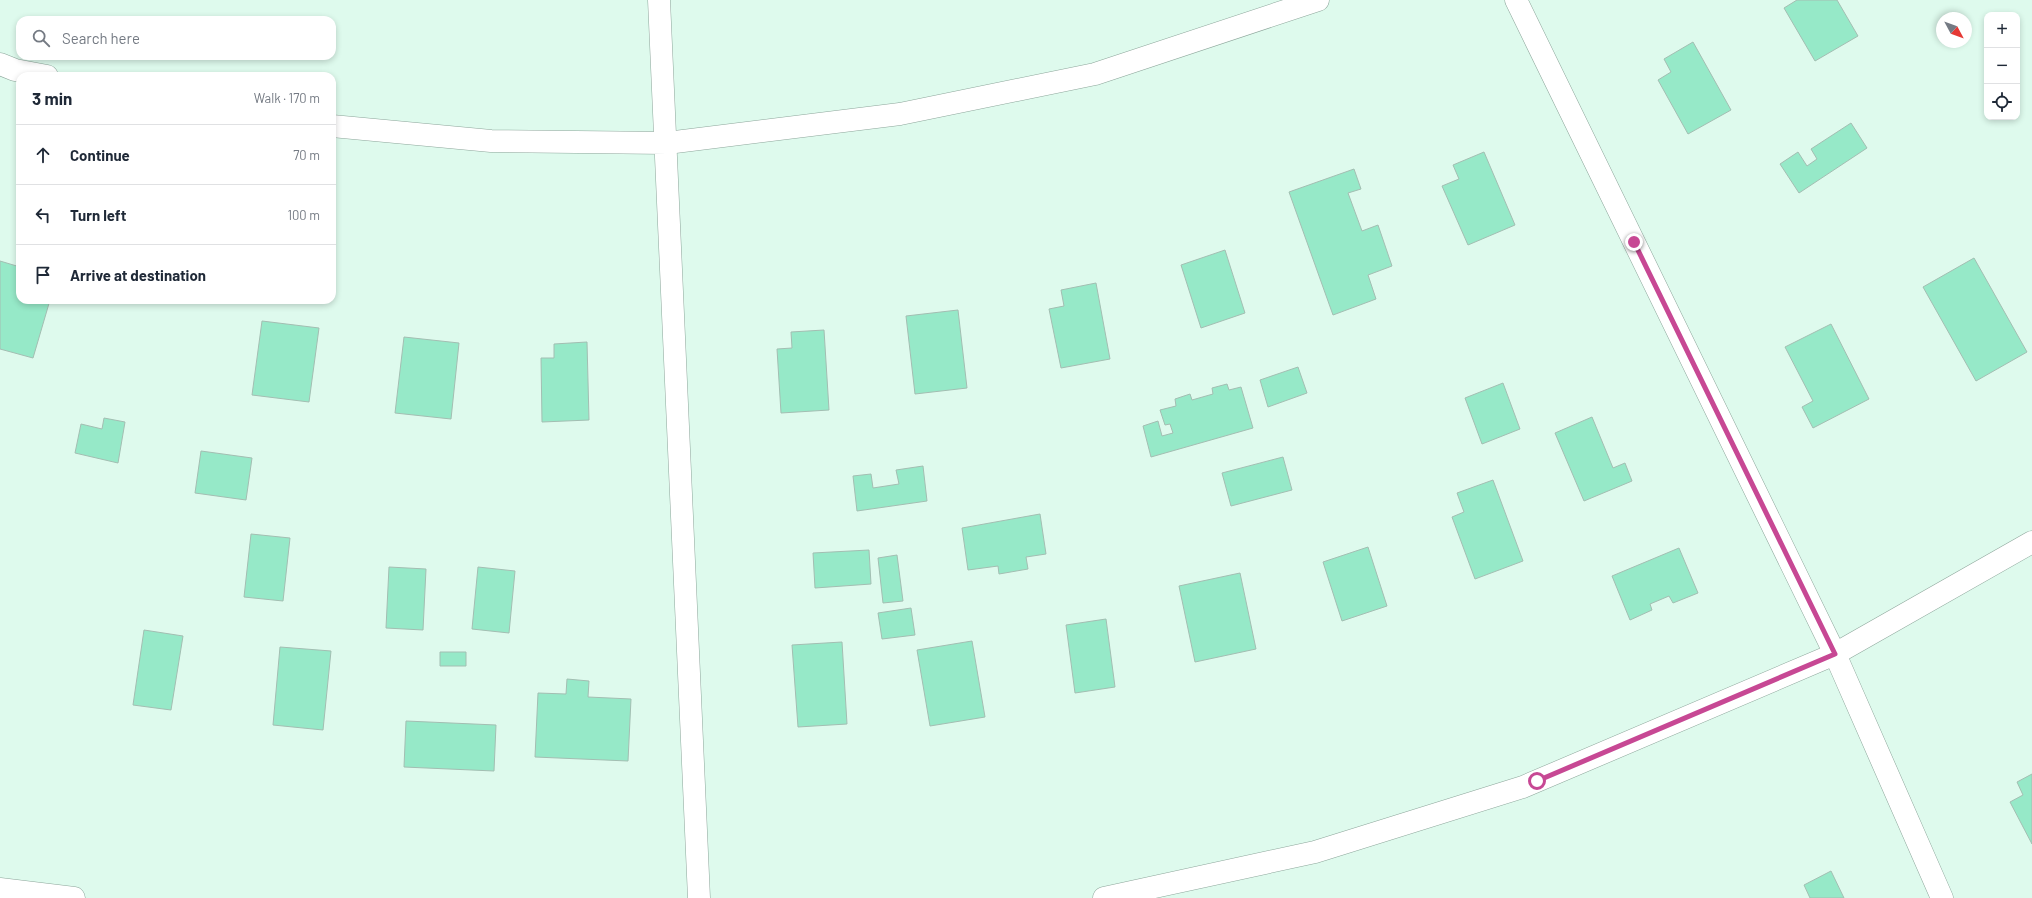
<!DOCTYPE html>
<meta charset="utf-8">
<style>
:root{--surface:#fff;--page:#f2f2f3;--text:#1f2937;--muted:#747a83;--line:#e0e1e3}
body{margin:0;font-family:Barlow,sans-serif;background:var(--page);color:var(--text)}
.controls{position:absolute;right:12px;top:12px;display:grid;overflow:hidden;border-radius:8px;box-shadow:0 2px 6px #0003}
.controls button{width:36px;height:36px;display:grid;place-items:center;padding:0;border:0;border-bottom:1px solid var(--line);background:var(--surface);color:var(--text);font:20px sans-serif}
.compass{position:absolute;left:1936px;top:12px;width:36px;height:36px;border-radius:50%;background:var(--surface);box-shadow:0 2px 6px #0003;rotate:131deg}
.stop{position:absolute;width:12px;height:12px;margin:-9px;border:3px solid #c74894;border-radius:50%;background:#fff}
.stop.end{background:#c74894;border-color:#fff;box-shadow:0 1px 4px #0008}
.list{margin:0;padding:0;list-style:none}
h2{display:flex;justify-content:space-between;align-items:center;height:52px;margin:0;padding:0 16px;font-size:17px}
h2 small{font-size:13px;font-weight:400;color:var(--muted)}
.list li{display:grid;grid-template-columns:26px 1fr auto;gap:12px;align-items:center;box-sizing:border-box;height:60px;padding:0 16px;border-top:1px solid var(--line)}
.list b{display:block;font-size:15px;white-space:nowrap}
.list em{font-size:13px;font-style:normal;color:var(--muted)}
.icon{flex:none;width:22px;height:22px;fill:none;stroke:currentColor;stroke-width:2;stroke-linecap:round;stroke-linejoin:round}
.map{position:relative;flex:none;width:2032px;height:898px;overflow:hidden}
.search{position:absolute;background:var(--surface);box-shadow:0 2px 6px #0003;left:16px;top:16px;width:320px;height:44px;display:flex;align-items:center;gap:10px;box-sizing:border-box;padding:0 14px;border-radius:12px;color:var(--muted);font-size:15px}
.panel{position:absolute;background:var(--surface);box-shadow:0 2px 6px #0003;left:16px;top:72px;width:320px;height:232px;border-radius:12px}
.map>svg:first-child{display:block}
</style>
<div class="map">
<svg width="2032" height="898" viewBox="0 0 2032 898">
<rect width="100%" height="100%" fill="#defaed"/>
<!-- building -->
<path fill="#96e9c8" stroke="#a3beb2" d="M 1797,0 L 1837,0 L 1858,36 L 1815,61 L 1784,8 Z
M 1693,42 L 1731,110 L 1688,134 L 1658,80 L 1671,72 L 1664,59 Z
M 1851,123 L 1867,148 L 1799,193 L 1780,164 L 1798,152 L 1807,166 L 1817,159 L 1811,149 Z
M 1484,152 L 1515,225 L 1468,245 L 1442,186 L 1459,179 L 1453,165 Z
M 1354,169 L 1361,189 L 1348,193 L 1362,231 L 1378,225 L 1392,266 L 1368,275 L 1376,299 L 1333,315 L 1289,192 Z
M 1225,250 L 1245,313 L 1201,328 L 1181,265 Z
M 1974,258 L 2027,352 L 1976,381 L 1923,287 Z
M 0,261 L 20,267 L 20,300 L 50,300 L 33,358 L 0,349 Z
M 1096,283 L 1110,359 L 1061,368 L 1049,309 L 1064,306 L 1061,290 Z
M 958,310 L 967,388 L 915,394 L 906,316 Z
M 262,321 L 319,328 L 309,402 L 252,395 Z
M 1831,324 L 1869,399 L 1813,428 L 1802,407 L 1813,401 L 1785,347 Z
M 824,330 L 829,410 L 781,413 L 777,349 L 792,348 L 791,332 Z
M 404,337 L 459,343 L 451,419 L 395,413 Z
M 587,342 L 589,420 L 542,422 L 541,358 L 554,358 L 554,344 Z
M 1298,367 L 1307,393 L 1268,407 L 1260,380 Z
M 1503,383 L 1520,429 L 1482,444 L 1465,398 Z
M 1227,384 L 1229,390 L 1241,387 L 1253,428 L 1151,457 L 1143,426 L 1158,421 L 1162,436 L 1173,433 L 1170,424 L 1165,425 L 1160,410 L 1176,406 L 1175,399 L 1190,394 L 1192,400 L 1213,394 L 1212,388 Z
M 1592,417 L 1613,468 L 1625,463 L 1632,481 L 1584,501 L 1555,433 Z
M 104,418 L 125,422 L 118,463 L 75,453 L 81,424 L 102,429 Z
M 201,451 L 252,458 L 246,500 L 195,493 Z
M 1283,457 L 1292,490 L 1231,506 L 1222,473 Z
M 923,466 L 927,501 L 857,511 L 853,476 L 871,474 L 873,488 L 899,484 L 896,470 Z
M 1493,480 L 1523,561 L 1475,579 L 1452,517 L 1464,512 L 1457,493 Z
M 1040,514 L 1046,554 L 1026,557 L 1028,569 L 999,574 L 998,566 L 968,570 L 962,528 Z
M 251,534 L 290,538 L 283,601 L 244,597 Z
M 1368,547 L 1387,606 L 1342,621 L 1323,562 Z
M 1679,548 L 1698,593 L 1673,603 L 1669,596 L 1650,604 L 1652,610 L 1630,620 L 1612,576 Z
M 869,550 L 871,584 L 815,588 L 813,553 Z
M 897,555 L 903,601 L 883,603 L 878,558 Z
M 389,567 L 426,569 L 423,630 L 386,628 Z
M 478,567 L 515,571 L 509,633 L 472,629 Z
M 1240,573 L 1256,649 L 1195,662 L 1179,586 Z
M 911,608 L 915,635 L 882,639 L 878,613 Z
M 1106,619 L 1115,687 L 1075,693 L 1066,625 Z
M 144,630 L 183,636 L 171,710 L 133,705 Z
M 972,641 L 985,717 L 930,726 L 917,650 Z
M 842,642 L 847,724 L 798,727 L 792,645 Z
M 280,647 L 331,651 L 323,730 L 273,725 Z
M 440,652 L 466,652 L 466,666 L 440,666 Z
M 567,679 L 589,681 L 588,697 L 631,699 L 628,761 L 535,757 L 538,693 L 566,694 Z
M 406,721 L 496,725 L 494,771 L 404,767 Z
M 2032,774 L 2032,844 L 2010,802 L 2023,795 L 2017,782 Z
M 1831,871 L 1844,898 L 1810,898 L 1804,885 Z"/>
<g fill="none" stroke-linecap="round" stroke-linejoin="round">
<!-- street casing -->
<g stroke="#8da69b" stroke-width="23">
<path id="street" d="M 659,0 L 699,898
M 1516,0 L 1835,654 L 1942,898
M 0,64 L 15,70 L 47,76
M 332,126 L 491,141 L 667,143 L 900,114 L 1095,74 L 1318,0
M 0,889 L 74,898
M 1104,898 L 1315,852 L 1523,787 L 1835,654 L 2032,542"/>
</g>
<!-- street -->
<use href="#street" stroke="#fff" stroke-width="22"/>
</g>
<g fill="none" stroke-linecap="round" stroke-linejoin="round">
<!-- route -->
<path stroke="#c74894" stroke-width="5" d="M 1537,781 L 1835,654 L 1634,242"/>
</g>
</svg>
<div class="controls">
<button>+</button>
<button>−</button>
<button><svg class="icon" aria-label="locate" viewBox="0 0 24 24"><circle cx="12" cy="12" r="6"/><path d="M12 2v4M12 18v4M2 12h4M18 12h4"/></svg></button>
</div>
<svg class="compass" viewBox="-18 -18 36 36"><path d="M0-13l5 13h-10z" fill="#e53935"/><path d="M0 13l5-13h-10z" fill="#747a83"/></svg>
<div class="stop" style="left:1537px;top:781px"></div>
<div class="stop end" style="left:1634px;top:242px"></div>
<div class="search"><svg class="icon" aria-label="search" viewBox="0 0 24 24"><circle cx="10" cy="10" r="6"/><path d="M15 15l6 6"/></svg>Search here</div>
<section class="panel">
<h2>3 min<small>Walk · 170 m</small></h2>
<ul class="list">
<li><svg class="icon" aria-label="ahead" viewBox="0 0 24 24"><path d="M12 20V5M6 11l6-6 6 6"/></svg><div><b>Continue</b></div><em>70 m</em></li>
<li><svg class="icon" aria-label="left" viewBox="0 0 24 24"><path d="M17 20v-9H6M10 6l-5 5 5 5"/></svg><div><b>Turn left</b></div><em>100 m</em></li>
<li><svg class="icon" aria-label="arrive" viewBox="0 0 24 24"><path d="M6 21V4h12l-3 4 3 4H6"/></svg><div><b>Arrive at destination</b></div></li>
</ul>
</section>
</div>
